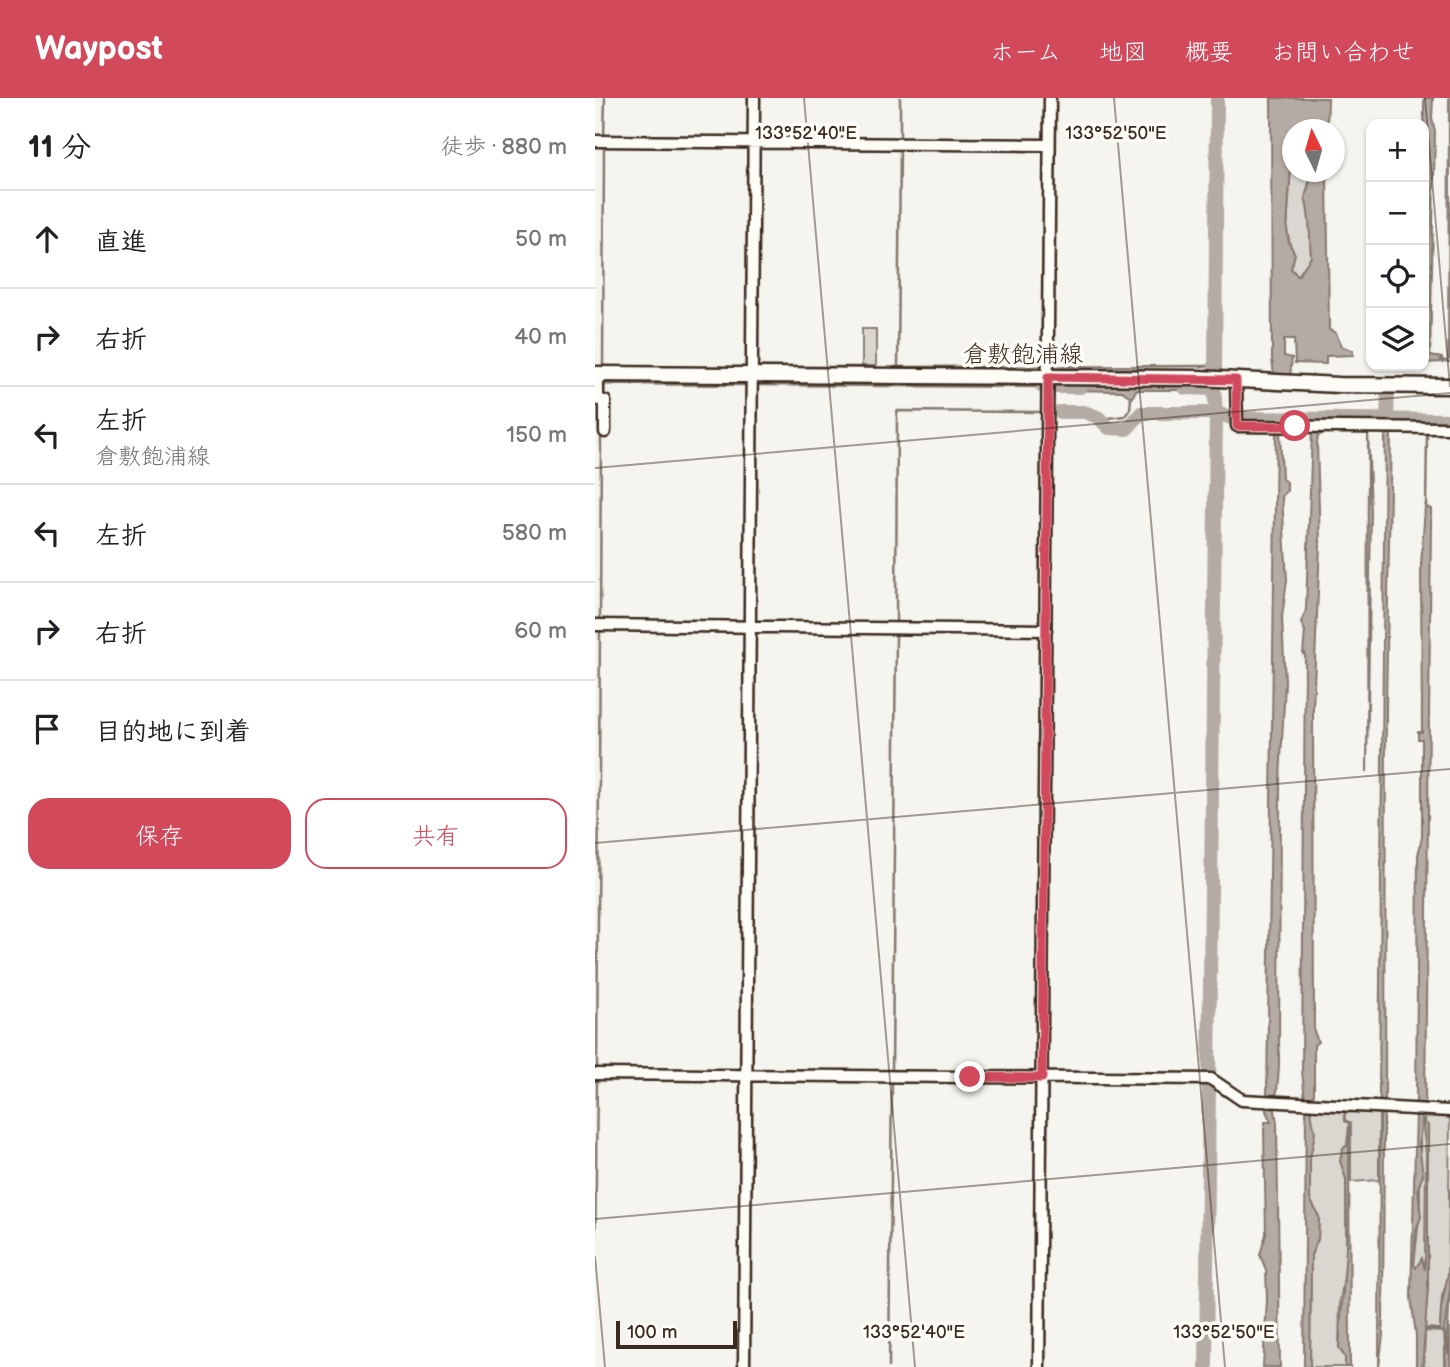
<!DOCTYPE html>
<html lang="ja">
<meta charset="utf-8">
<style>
:root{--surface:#fff;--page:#f2f2f2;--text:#202124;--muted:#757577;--line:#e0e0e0;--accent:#d1495b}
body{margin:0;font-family:"Balsamiq Sans","Klee One",sans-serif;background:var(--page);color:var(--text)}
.controls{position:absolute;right:21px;top:21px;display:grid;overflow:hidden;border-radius:14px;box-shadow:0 2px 5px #0004}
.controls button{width:63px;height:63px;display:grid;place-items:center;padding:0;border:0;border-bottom:2px solid var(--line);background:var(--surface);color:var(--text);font:35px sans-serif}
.compass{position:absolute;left:687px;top:21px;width:63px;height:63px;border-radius:50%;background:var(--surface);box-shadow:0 2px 5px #0004;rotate:355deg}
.scale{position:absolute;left:21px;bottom:18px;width:121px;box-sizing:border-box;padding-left:7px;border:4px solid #3b2a1e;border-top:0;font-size:19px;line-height:24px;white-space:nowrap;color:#3b2a1e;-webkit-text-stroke:5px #fdfcf7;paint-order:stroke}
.stop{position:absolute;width:21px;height:21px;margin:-16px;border:5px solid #d1495b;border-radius:50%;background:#fff}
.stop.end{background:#d1495b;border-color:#fff;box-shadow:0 2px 7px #0008}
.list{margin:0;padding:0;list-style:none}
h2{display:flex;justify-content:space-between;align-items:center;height:91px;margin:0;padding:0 28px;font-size:30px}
h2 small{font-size:23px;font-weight:400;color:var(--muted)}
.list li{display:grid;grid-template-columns:46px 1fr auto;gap:21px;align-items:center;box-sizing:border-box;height:98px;padding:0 28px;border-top:2px solid var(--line)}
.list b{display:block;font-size:26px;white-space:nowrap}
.list p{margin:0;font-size:23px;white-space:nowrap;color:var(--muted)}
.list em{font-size:23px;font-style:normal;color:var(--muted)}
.actions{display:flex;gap:14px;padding:21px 28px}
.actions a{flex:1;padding:16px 0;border:2px solid var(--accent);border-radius:21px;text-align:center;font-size:24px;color:var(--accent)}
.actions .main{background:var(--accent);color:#fff}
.icon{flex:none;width:38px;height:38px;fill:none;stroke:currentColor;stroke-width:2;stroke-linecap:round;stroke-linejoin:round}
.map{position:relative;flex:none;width:855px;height:1269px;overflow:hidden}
header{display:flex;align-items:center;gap:42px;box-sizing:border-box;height:98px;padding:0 35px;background:var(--accent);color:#fff}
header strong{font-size:33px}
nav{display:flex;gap:38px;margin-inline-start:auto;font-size:24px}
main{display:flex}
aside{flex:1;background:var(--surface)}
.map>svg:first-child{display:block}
</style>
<header>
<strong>Waypost</strong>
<nav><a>ホーム</a><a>地図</a><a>概要</a><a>お問い合わせ</a></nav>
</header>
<main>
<aside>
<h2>11 分<small>徒歩 · 880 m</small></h2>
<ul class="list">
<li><svg class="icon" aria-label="ahead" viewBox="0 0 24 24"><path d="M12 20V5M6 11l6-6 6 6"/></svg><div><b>直進</b></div><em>50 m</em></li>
<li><svg class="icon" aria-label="right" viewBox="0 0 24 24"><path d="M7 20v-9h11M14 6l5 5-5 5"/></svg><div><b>右折</b></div><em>40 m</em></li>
<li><svg class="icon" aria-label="left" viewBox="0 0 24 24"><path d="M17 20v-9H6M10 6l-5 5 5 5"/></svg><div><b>左折</b><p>倉敷飽浦線</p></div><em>150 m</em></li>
<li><svg class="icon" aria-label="left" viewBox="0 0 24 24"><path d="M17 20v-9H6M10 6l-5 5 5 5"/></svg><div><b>左折</b></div><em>580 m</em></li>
<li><svg class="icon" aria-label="right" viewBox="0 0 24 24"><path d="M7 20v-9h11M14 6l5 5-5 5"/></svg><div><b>右折</b></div><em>60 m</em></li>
<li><svg class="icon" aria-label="arrive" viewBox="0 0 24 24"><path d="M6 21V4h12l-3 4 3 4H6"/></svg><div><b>目的地に到着</b></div></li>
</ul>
<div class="actions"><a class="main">保存</a><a>共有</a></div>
</aside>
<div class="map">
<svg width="855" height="1269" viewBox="0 0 855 1269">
<rect width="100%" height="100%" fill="#f5f4ee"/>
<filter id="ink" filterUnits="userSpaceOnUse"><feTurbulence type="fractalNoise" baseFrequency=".0143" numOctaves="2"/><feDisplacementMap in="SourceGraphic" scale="14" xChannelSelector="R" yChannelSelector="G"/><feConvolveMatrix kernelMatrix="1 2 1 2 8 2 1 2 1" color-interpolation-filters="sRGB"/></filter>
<g filter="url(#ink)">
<!-- green -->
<path fill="#dad6d0" stroke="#8a8077" stroke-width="2" d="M 854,0 L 855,0 L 855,261 L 853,261 Z
M 696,69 L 702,77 L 704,74 L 711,74 L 715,82 L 710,100 C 716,113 715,143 716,159 L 703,178 L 696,171 L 698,161 L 692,132 Z
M 267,231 L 281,231 L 281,268 L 267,268 Z
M 715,1008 L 749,1010 L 750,1019 L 750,1010 L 784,1012 L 784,1082 L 756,1084 L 756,1025 L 750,1022 L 754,1025 C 754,1040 746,1070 751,1081 L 751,1166 L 745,1203 L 744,1250 L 750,1259 L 750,1269 L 715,1269 L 716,1157 L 723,1141 L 724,1119 L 715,1101 Z
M 830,1015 L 855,1016 L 853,1182 L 847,1198 L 845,1231 L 830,1231 L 833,1189 L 832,1172 L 826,1162 L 821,1171 L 819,1167 L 825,1113 L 825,1024 Z
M 855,1192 L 852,1256 L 850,1242 L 850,1269 L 829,1269 L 830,1233 L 848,1234 L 851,1240 Z"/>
<!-- water -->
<path fill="#b4aca4" stroke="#84786e" stroke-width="2" fill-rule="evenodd" d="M 676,0 L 733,0 L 732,31 L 698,32 L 692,132 L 694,145 L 700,156 L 696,171 L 703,178 L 716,159 C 715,143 715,113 710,100 L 715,82 L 711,74 L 732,74 L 734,232 L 741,235 L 746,248 L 758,253 L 758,257 L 731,258 L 731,266 L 700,265 L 699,241 L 689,241 L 689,258 L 697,260 L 695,279 L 679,278 L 677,260 Z
M 829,0 L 838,0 L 837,20 L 840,34 L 835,258 L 847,260 L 848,264 L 829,265 Z
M 578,287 L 606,288 L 606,292 L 541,292 L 537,300 L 527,293 L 468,292 L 467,288 Z
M 717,332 L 727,332 L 727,336 L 723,338 L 722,345 L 725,446 L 718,611 L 719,933 L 723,944 L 719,947 L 719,996 L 716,1002 L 710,1002 L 707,973 L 710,555 L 708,556 L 710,533 L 706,525 L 711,512 Z
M 773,332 L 776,415 L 772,674 Z
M 790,332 L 795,332 L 796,335 L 791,609 L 790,1007 L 786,1006 L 784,995 Z
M 681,333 L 685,333 L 687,381 L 692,384 L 692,393 L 687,398 L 692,482 L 687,519 L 690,585 L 685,681 L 684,968 L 682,994 L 678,1001 L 672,1000 Z
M 830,408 L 836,411 L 836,424 L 830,1008 L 821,1007 L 823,757 L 827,739 L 827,641 L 823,641 L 823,634 L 827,634 L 826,467 Z
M 672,1006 L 679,1006 L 682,1025 L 685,1269 L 668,1269 L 672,1202 L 671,1172 L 665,1157 L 671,1136 L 669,1032 L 670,1024 L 676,1024 L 671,1013 Z
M 711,1008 L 749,1010 L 750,1023 L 754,1025 L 755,1269 L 750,1269 L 750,1259 L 744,1250 L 752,1136 L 751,1081 L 745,1063 L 748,1050 L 754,1047 L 754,1025 L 750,1023 L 749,1010 L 715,1008 L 720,1035 L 715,1060 L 715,1101 L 724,1119 L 723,1141 L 716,1157 L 715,1269 L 709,1269 Z
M 785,1012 L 788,1012 L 789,1022 L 788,1237 L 784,1269 Z
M 821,1014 L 830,1016 L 829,1025 L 833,1027 L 833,1189 L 830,1230 L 845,1231 L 846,1210 L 854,1171 L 855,1092 L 855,1192 L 849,1231 L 853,1256 L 855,1230 L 855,1269 L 851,1269 L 849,1233 L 830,1232 L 827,1269 L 821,1269 L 821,1237 L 816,1199 ZM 827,1020 L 831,1055 L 830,1172 L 827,1160 L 821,1170 L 819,1167 L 821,1132 L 826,1119 L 823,1090 L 828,1077 L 824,1047 Z"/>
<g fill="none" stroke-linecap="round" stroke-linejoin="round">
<!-- stream -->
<path stroke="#84786e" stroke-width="2.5" d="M 9,39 L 10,0
M 305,42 L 305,0
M 846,262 L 855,264
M 161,269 L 281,269
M 300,269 L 620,268
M 303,269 L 305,49
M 8,270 L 9,47
M 448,270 L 450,0
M 8,284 L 8,296
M 7,286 L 154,287
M 161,287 L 448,289
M 505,321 L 530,318 L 535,311 L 536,300
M 718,321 L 718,324
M 833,321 L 833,324
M 774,324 L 774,321
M 793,324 L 793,321
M 831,410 L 832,336
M 5,523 L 6,336
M 301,527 L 302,313 L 448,314
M 2,971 L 5,530
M 297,973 L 301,534
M 0,1168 L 2,978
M 294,1269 L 297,981"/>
<!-- river -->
<path stroke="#b4aca4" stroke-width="14" d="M 620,275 L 622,0
M 448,289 L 485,289
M 590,290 L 619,291 L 621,315 L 637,320 L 855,322
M 465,314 L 489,314 L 503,319 L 514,330 L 532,331 L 546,315 L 621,315 L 611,1269
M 792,321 L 793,295"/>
<!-- street casing -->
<g stroke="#3b2a1e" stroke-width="15">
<path id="street" d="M 0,43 L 454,47
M 3,276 L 3,301
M 641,282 L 642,328 L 855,330
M 0,301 L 10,303 L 10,334
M 0,527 L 451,532
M 0,976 L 616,981 L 647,1002 L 855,1013
M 149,1269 L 159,0
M 444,1269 L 455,0"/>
</g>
<!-- primary casing -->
<g stroke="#3b2a1e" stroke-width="19">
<path id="primary" d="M 0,276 L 603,280 L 744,287 L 855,288"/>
</g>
<!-- street -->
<use href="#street" stroke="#fdfcf7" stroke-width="10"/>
<!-- primary -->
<use href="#primary" stroke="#fdfcf7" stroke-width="14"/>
</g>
</g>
<g fill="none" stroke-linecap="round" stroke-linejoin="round" filter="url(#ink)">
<!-- route -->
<path stroke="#d1495b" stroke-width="9" d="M 375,979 L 447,980 L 453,279 L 641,282 L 642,328 L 700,328"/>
</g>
<!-- ticks -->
<path fill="none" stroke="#3b2a1e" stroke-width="2" stroke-opacity="0.45" d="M 209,0 L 320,1269M 519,0 L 630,1269M 830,0 L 855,289M 0,370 L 855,295M 0,745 L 855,671M 0,1121 L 855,1046M 0,1158 L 10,1269"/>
<g text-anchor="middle" stroke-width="7" stroke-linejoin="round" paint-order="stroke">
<!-- street labels -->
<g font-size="24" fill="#3b2a1e" stroke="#fdfcf7">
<text x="428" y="264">倉敷飽浦線</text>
</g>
</g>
<g font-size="18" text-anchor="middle" fill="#3b2a1e" stroke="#fdfcf7" stroke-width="7" stroke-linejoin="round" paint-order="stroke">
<text x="211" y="41">133°52'40"E</text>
<text x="521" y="41">133°52'50"E</text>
<text x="319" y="1240">133°52'40"E</text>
<text x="629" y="1240">133°52'50"E</text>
</g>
</svg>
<div class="controls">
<button>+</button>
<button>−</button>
<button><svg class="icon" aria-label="locate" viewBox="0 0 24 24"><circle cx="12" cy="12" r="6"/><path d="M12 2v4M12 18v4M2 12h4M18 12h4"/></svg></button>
<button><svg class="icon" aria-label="layers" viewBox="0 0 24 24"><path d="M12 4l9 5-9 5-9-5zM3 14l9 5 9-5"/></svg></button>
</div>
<svg class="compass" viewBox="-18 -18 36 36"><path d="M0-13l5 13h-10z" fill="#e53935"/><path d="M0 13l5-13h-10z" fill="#757577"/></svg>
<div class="scale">100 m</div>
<div class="stop" style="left:700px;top:328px"></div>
<div class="stop end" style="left:375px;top:979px"></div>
</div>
</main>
